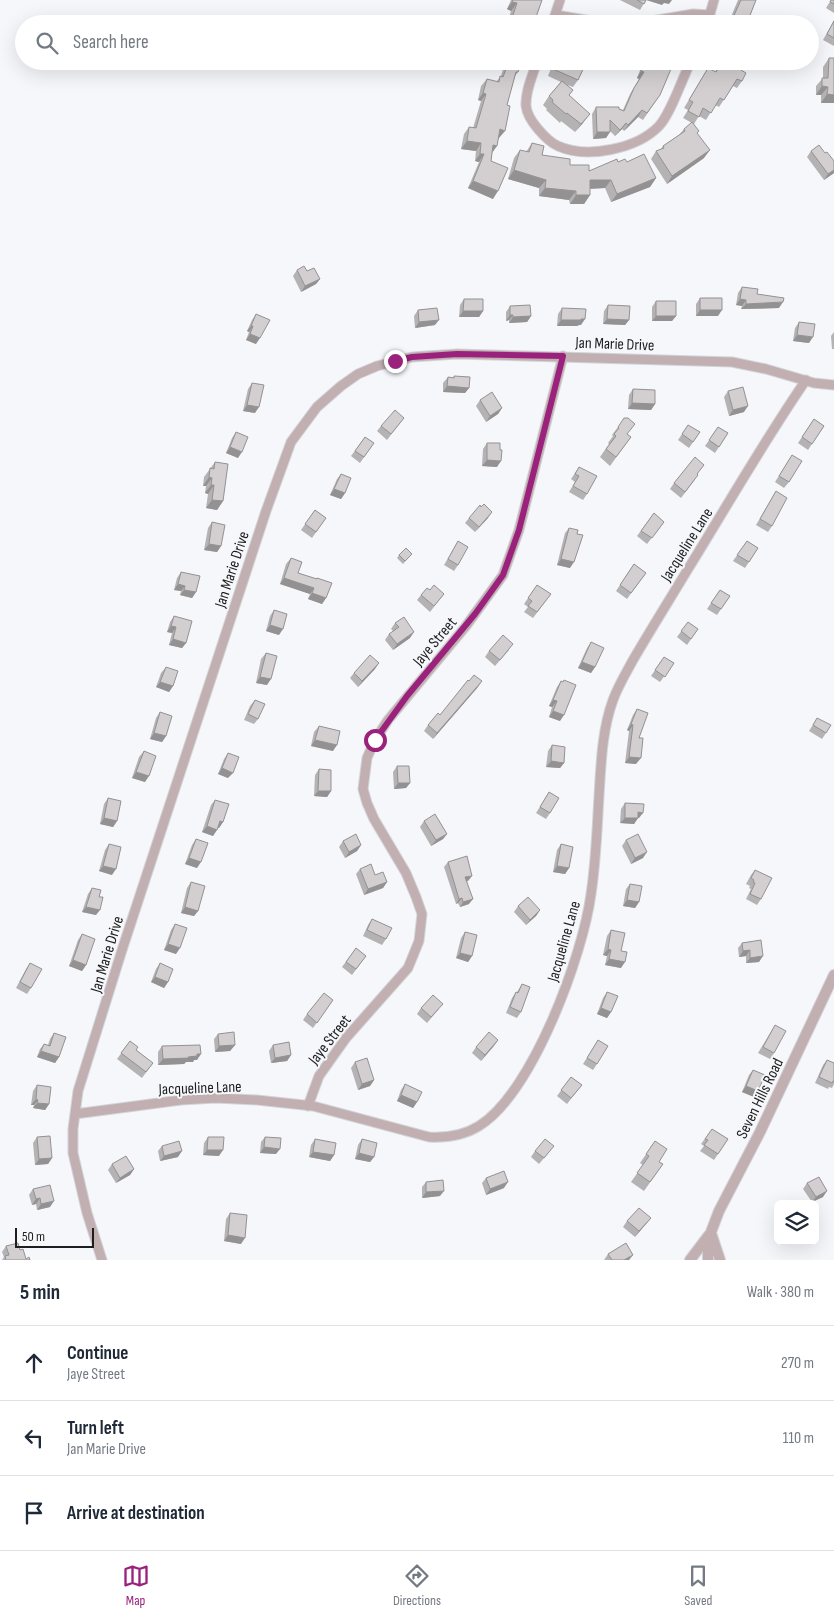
<!DOCTYPE html>
<meta charset="utf-8">
<style>
:root{--surface:#fff;--page:#f6f6f7;--text:#1f2937;--muted:#747a83;--line:#e0e1e3;--accent:#9a227c}
body{margin:0;font-family:"Sofia Sans Condensed",sans-serif;background:var(--page);color:var(--text)}
.controls{position:absolute;right:15px;bottom:15px;display:grid;overflow:hidden;border-radius:8px;box-shadow:0 5px 20px #0002}
.controls button{width:45px;height:45px;display:grid;place-items:center;padding:0;border:0;border-bottom:1px solid var(--line);background:var(--surface);color:var(--text);font:25px sans-serif}
.scale{position:absolute;left:15px;bottom:12px;width:79px;box-sizing:border-box;padding-left:5px;border:2px solid #1e1e1f;border-top:0;font-size:14px;line-height:18px;white-space:nowrap;color:#1e1e1f;-webkit-text-stroke:4px #f6f7fa;paint-order:stroke}
.stop{position:absolute;width:15px;height:15px;margin:-11px;border:4px solid #9a227c;border-radius:50%;background:#fff}
.stop.end{background:#9a227c;border-color:#fff;box-shadow:0 1px 5px #0008}
.list{margin:0;padding:0;list-style:none}
h2{display:flex;justify-content:space-between;align-items:center;height:65px;margin:0;padding:0 20px;font-size:21px}
h2 small{font-size:16px;font-weight:400;color:var(--muted)}
.list li{display:grid;grid-template-columns:32px 1fr auto;gap:15px;align-items:center;box-sizing:border-box;height:75px;padding:0 20px;border-top:1px solid var(--line)}
.list b{display:block;font-size:19px;white-space:nowrap}
.list p{margin:0;font-size:16px;white-space:nowrap;color:var(--muted)}
.list em{font-size:16px;font-style:normal;color:var(--muted)}
.icon{flex:none;width:28px;height:28px;fill:none;stroke:currentColor;stroke-width:2;stroke-linecap:round;stroke-linejoin:round}
.map{position:relative;flex:none;width:834px;height:1260px;overflow:hidden}
.search{position:absolute;background:var(--surface);box-shadow:0 5px 20px #0002;left:15px;right:15px;top:15px;height:55px;display:flex;align-items:center;gap:12px;box-sizing:border-box;padding:0 18px;border-radius:28px;color:var(--muted);font-size:19px}
.sheet{height:290px;background:var(--surface)}
nav{display:flex;justify-content:space-around;align-items:center;box-sizing:border-box;height:70px;border-top:1px solid var(--line);background:var(--surface);font-size:14px;color:var(--muted)}
nav a{display:grid;justify-items:center;gap:2px}
nav .on{color:var(--accent)}
.map>svg:first-child{display:block}
</style>
<div class="map">
<svg width="834" height="1260" viewBox="0 0 834 1260">
<rect width="100%" height="100%" fill="#f6f7fa"/>
<g fill="none" stroke-linecap="round" stroke-linejoin="round">
<!-- minor casing -->
<g stroke="#d3d4d7" stroke-width="11">
<path id="minor" d="M 556,15 L 609,24
M 552,24 L 560,0
M 634,24 L 693,14 L 710,15
M 707,24 L 714,0
M 537,61 C 533,75 525,91 526,106 C 527,115 532,122 538,129 C 543,135 551,143 558,146 C 587,159 637,149 659,126 C 671,113 682,79 691,61
M 308,1106 L 319,1076 L 346,1038 L 408,968 L 419,941 L 422,914 L 416,897 L 406,873 L 374,819 L 367,803 L 363,789 L 367,758 L 375,740 L 388,720 L 466,626 L 503,575 L 519,530 L 563,356
M 75,1114 L 181,1100 L 216,1098 L 257,1100 L 313,1106 L 429,1137 C 447,1138 463,1136 479,1126 C 533,1092 583,955 591,894 C 596,862 597,829 599,796 C 601,764 602,730 613,700 C 618,686 626,673 633,660 C 651,629 670,599 688,569 C 727,506 764,441 806,380
M 102,1260 L 87,1213 L 73,1153 L 73,1129 L 78,1091 L 122,950 L 266,511 L 291,442 L 317,407 L 341,386 L 358,374 L 377,366 L 412,357 L 457,354 L 732,362 L 766,369 L 814,383 L 834,385"/>
</g>
<!-- tertiary casing -->
<g stroke="#d3d4d7" stroke-width="12">
<path id="tertiary" d="M 711,1233 L 720,1260
M 690,1260 L 709,1235
M 708,1260 L 708,1247 L 711,1232 L 719,1211 L 760,1132 L 834,975"/>
</g>
<!-- minor -->
<use href="#minor" stroke="#c1afb2" stroke-width="9"/>
<!-- tertiary -->
<use href="#tertiary" stroke="#c1afb2" stroke-width="10"/>
</g>
<!-- wall -->
<path fill="#b5b2b4" d="M 511,0 L 542,0 L 534,23 L 537,24 L 507,24 L 511,11 L 507,9 Z
M 620,0 L 646,0 L 640,10 Z
M 738,0 L 756,0 L 747,23 L 750,24 L 728,24 Z
M 831,0 L 834,0 L 834,13 L 826,8 Z
M 834,20 L 834,46 L 823,40 Z
M 829,58 L 834,58 L 834,103 L 821,103 L 821,95 L 816,95 L 816,86 L 823,78 L 823,67 Z
M 492,61 L 522,61 L 518,72 L 515,76 L 507,105 L 499,138 L 492,153 L 491,161 L 493,199 L 468,188 L 479,162 L 475,161 L 476,151 L 461,149 L 464,134 L 469,127 L 473,128 L 481,101 L 478,100 L 481,86 L 487,79 L 496,82 L 501,76 L 504,66 Z
M 554,61 L 587,61 L 578,80 L 573,87 L 565,84 L 573,90 L 569,95 L 583,123 L 575,132 L 561,121 L 560,123 L 546,110 L 547,109 L 543,105 L 549,96 L 561,82 L 548,76 Z
M 645,61 L 672,61 L 669,68 L 660,95 L 643,120 L 638,117 L 624,131 L 622,129 L 615,136 L 610,131 L 606,138 L 593,139 L 592,114 L 596,107 L 619,109 L 623,110 L 630,94 L 639,79 L 637,78 L 642,65 Z
M 712,61 L 746,61 L 741,70 L 742,81 L 737,88 L 733,86 L 719,107 L 715,105 L 706,120 L 699,116 L 694,124 L 704,158 L 667,184 L 651,159 L 656,151 L 661,149 L 663,146 L 679,135 L 684,129 L 692,123 L 683,118 L 688,110 L 684,108 L 708,68 L 715,72 L 719,65 Z
M 532,143 L 542,155 L 570,165 L 589,171 L 618,162 L 627,162 L 656,178 L 650,187 L 611,202 L 605,188 L 590,189 L 590,195 L 584,204 L 570,204 L 569,200 L 539,196 L 539,188 L 508,179 L 514,158 L 520,150 L 526,152 Z
M 811,151 L 834,173 L 824,180 L 807,157 Z
M 297,270 L 320,279 L 316,284 L 301,292 L 293,276 Z
M 742,287 L 757,294 L 779,308 L 741,309 L 742,306 L 736,305 L 738,293 Z
M 700,298 L 718,316 L 696,316 L 696,304 Z
M 464,299 L 483,311 L 479,317 L 459,317 L 460,305 Z
M 656,301 L 676,316 L 672,321 L 652,321 L 652,307 Z
M 608,305 L 629,320 L 625,325 L 603,324 L 604,311 Z
M 510,306 L 531,316 L 527,322 L 509,323 L 509,320 L 506,321 L 506,312 Z
M 562,308 L 581,325 L 579,325 L 577,326 L 557,326 L 558,314 Z
M 418,310 L 435,325 L 415,328 L 414,316 Z
M 256,314 L 256,344 L 246,340 L 249,332 L 247,331 L 252,320 Z
M 799,322 L 809,343 L 793,341 L 795,328 Z
M 834,332 L 834,349 L 832,349 L 831,336 Z
M 454,376 L 469,388 L 465,393 L 443,392 L 443,383 L 448,377 L 453,378 Z
M 252,383 L 255,413 L 243,411 L 248,389 Z
M 633,389 L 655,404 L 651,410 L 628,409 L 629,395 Z
M 728,391 L 744,412 L 729,416 L 724,397 Z
M 480,400 L 502,408 L 498,414 L 486,422 L 476,406 Z
M 404,418 L 387,440 L 377,431 L 381,426 Z
M 814,419 L 824,426 L 808,450 L 798,443 Z
M 688,425 L 700,432 L 689,448 L 678,440 Z
M 618,427 L 631,437 L 610,466 L 600,457 L 609,444 L 608,443 L 613,436 L 612,435 Z
M 718,427 L 728,433 L 715,453 L 705,446 Z
M 236,432 L 238,458 L 226,453 L 232,438 Z
M 365,437 L 374,443 L 360,463 L 351,456 Z
M 487,443 L 497,467 L 482,466 L 483,449 Z
M 792,455 L 789,482 L 784,488 L 775,482 Z
M 215,462 L 223,501 L 217,510 L 206,508 L 208,494 L 205,493 L 206,486 L 203,486 L 204,477 Z
M 579,467 L 587,494 L 583,500 L 569,492 L 575,482 L 571,479 Z
M 341,474 L 345,493 L 341,499 L 330,495 L 337,479 Z
M 697,474 L 694,481 L 681,498 L 670,489 L 674,483 Z
M 776,491 L 772,526 L 768,532 L 756,525 Z
M 315,510 L 326,518 L 312,538 L 301,530 Z
M 654,513 L 664,522 L 647,544 L 637,536 Z
M 469,518 L 488,518 L 475,532 L 465,523 Z
M 212,522 L 221,546 L 217,552 L 204,550 L 208,528 Z
M 569,528 L 570,568 L 557,565 L 565,533 Z
M 458,541 L 458,565 L 454,571 L 444,565 Z
M 747,541 L 758,548 L 745,568 L 733,561 Z
M 412,554 L 403,564 L 397,558 L 399,555 Z
M 291,558 L 298,573 L 317,579 L 326,598 L 322,604 L 308,599 L 310,594 L 280,584 L 286,564 Z
M 634,564 L 646,573 L 627,599 L 616,591 Z
M 181,572 L 196,592 L 192,598 L 180,595 L 181,591 L 174,590 L 177,578 Z
M 537,585 L 551,594 L 533,618 L 524,612 L 528,607 L 524,604 Z
M 720,590 L 730,596 L 717,615 L 707,609 Z
M 444,594 L 430,612 L 417,600 L 421,595 Z
M 274,610 L 279,635 L 266,631 L 270,616 Z
M 174,616 L 186,643 L 182,648 L 169,645 L 172,633 L 167,632 L 170,622 Z
M 688,622 L 698,629 L 687,645 L 677,637 Z
M 395,623 L 410,638 L 393,650 L 385,640 L 389,634 L 393,631 L 391,629 Z
M 591,642 L 595,667 L 591,673 L 578,668 L 587,648 Z
M 509,650 L 495,666 L 485,657 L 489,651 Z
M 266,653 L 267,685 L 256,683 L 261,659 Z
M 664,657 L 674,663 L 660,682 L 651,676 Z
M 166,667 L 173,686 L 169,692 L 156,687 L 161,673 Z
M 375,669 L 358,687 L 350,678 L 354,673 Z
M 564,680 L 560,721 L 549,717 L 552,707 L 549,706 L 557,687 L 561,681 L 563,682 Z
M 478,687 L 433,739 L 424,731 L 428,725 L 440,715 Z
M 255,700 L 258,719 L 254,724 L 244,720 L 250,706 Z
M 637,709 L 636,764 L 625,763 L 629,731 L 627,730 L 633,715 Z
M 160,712 L 166,736 L 162,742 L 150,739 L 156,718 Z
M 817,718 L 826,733 L 822,739 L 809,731 Z
M 319,726 L 333,751 L 311,746 L 314,732 Z
M 552,745 L 564,763 L 560,768 L 546,767 L 548,751 Z
M 144,751 L 145,782 L 132,778 L 139,757 Z
M 228,753 L 228,778 L 218,774 L 224,759 Z
M 397,766 L 410,783 L 406,788 L 394,789 L 393,772 Z
M 319,769 L 331,791 L 327,797 L 314,796 L 315,775 Z
M 549,792 L 550,813 L 546,819 L 536,813 Z
M 108,798 L 117,821 L 113,827 L 100,824 L 104,804 Z
M 215,800 L 223,822 L 219,828 L 218,827 L 213,836 L 202,832 L 211,805 Z
M 625,803 L 639,818 L 638,818 L 634,824 L 620,823 L 621,809 Z
M 424,821 L 447,834 L 443,839 L 431,846 L 420,827 Z
M 196,839 L 197,868 L 185,864 L 192,845 Z
M 626,840 L 643,858 L 631,864 L 622,846 Z
M 343,841 L 361,845 L 357,851 L 345,858 L 339,847 Z
M 109,844 L 112,875 L 99,871 L 105,850 Z
M 561,844 L 569,868 L 565,874 L 553,872 L 557,850 Z
M 448,862 L 468,881 L 467,881 L 469,904 L 460,907 L 458,903 L 456,904 L 444,867 Z
M 360,869 L 375,875 L 387,882 L 383,888 L 364,895 L 356,874 Z
M 755,870 L 761,899 L 757,905 L 746,899 L 751,889 L 749,888 L 750,886 L 746,884 L 751,875 Z
M 191,882 L 198,911 L 194,916 L 181,913 L 187,888 Z
M 630,884 L 639,902 L 635,908 L 623,906 L 626,889 Z
M 92,888 L 99,897 L 96,915 L 82,912 L 88,894 Z
M 518,906 L 540,910 L 536,916 L 526,925 L 514,912 Z
M 372,919 L 386,939 L 382,945 L 363,936 L 368,925 Z
M 175,924 L 176,954 L 164,950 L 171,930 Z
M 611,930 L 621,951 L 621,968 L 605,965 L 607,956 L 603,955 L 607,936 Z
M 465,932 L 472,956 L 468,962 L 456,958 L 461,938 Z
M 82,934 L 86,965 L 82,971 L 69,966 L 78,940 Z
M 761,940 L 759,962 L 746,963 L 746,956 L 739,957 L 738,948 L 742,943 Z
M 356,948 L 366,956 L 352,975 L 342,967 Z
M 30,963 L 31,988 L 27,994 L 16,988 L 26,969 Z
M 160,963 L 168,982 L 164,988 L 151,982 L 156,969 Z
M 522,984 L 521,1012 L 517,1018 L 506,1013 L 512,998 L 516,992 L 517,992 Z
M 607,992 L 611,1012 L 607,1018 L 597,1014 L 603,998 Z
M 333,1000 L 313,1028 L 303,1020 L 307,1014 Z
M 421,1008 L 439,1009 L 427,1023 L 417,1014 Z
M 775,1025 L 774,1053 L 770,1059 L 758,1053 Z
M 54,1033 L 59,1057 L 55,1063 L 37,1057 L 40,1049 L 44,1044 L 48,1045 L 50,1039 Z
M 218,1034 L 235,1045 L 230,1051 L 215,1052 L 214,1039 Z
M 498,1040 L 481,1061 L 472,1053 L 476,1047 Z
M 598,1040 L 597,1064 L 593,1070 L 583,1064 Z
M 130,1041 L 136,1050 L 153,1063 L 142,1078 L 117,1059 Z
M 273,1045 L 291,1055 L 287,1061 L 271,1063 L 269,1051 Z
M 162,1046 L 197,1060 L 194,1060 L 193,1062 L 186,1062 L 184,1064 L 158,1065 L 158,1052 Z
M 827,1060 L 834,1063 L 834,1084 L 832,1088 L 829,1087 L 828,1089 L 815,1083 L 823,1065 Z
M 355,1062 L 374,1080 L 370,1086 L 358,1090 L 351,1068 Z
M 753,1070 L 754,1097 L 742,1092 L 749,1075 Z
M 571,1077 L 582,1085 L 567,1104 L 557,1096 Z
M 405,1084 L 417,1102 L 413,1108 L 397,1101 L 401,1090 Z
M 37,1085 L 49,1104 L 45,1110 L 33,1108 L 34,1105 L 31,1105 L 33,1091 Z
M 712,1129 L 728,1139 L 714,1160 L 700,1151 L 704,1146 L 701,1144 Z
M 37,1137 L 52,1158 L 48,1164 L 35,1165 L 33,1143 Z
M 208,1137 L 219,1156 L 203,1155 L 204,1143 Z
M 265,1137 L 276,1154 L 260,1153 L 261,1142 Z
M 315,1139 L 334,1155 L 330,1161 L 309,1157 L 311,1145 Z
M 362,1139 L 374,1157 L 370,1162 L 355,1159 L 358,1145 Z
M 655,1141 L 659,1162 L 663,1164 L 644,1191 L 631,1182 L 643,1165 L 640,1163 Z
M 162,1146 L 178,1157 L 160,1161 L 158,1151 Z
M 554,1146 L 539,1164 L 531,1157 L 535,1151 Z
M 112,1164 L 134,1169 L 130,1175 L 116,1183 L 108,1170 Z
M 486,1178 L 504,1188 L 486,1195 L 482,1183 Z
M 426,1182 L 440,1196 L 422,1198 L 422,1187 Z
M 807,1183 L 823,1197 L 812,1202 L 803,1189 Z
M 33,1189 L 50,1207 L 37,1210 L 36,1204 L 32,1205 L 29,1195 Z
M 230,1213 L 241,1244 L 224,1241 L 226,1219 Z
M 651,1218 L 635,1237 L 623,1227 L 627,1221 Z
M 6,1246 L 20,1250 L 26,1259 L 30,1260 L 2,1260 L 4,1257 L 2,1252 Z
M 608,1254 L 629,1260 L 604,1260 Z"/>
<!-- shaded-wall -->
<path fill="#949192" d="M 646,0 L 672,0 L 669,4 L 664,3 L 662,5 Z
M 512,2 L 517,3 L 511,11 L 507,9 Z
M 492,61 L 508,61 L 504,66 Z
M 595,61 L 629,61 L 625,67 Z
M 641,71 L 644,72 L 639,79 L 637,78 Z
M 822,86 L 828,87 L 821,95 L 816,95 Z
M 483,93 L 486,94 L 481,101 L 478,100 Z
M 827,94 L 834,95 L 834,103 L 821,103 Z
M 642,110 L 638,117 L 624,131 L 628,125 Z
M 590,114 L 583,123 L 575,132 L 581,124 Z
M 626,123 L 622,129 L 615,136 L 620,130 Z
M 500,129 L 505,131 L 499,138 L 494,137 Z
M 597,132 L 610,132 L 606,138 L 593,139 Z
M 467,141 L 481,143 L 476,151 L 461,149 Z
M 493,145 L 497,146 L 492,153 Z
M 710,150 L 704,158 L 667,184 L 672,176 Z
M 480,154 L 484,154 L 479,162 L 475,161 Z
M 514,170 L 546,180 L 539,188 L 508,179 Z
M 834,170 L 834,173 L 824,180 L 828,174 Z
M 656,178 L 650,187 L 611,202 L 617,194 Z
M 590,180 L 611,180 L 605,188 L 584,189 Z
M 473,181 L 498,191 L 493,199 L 468,188 Z
M 545,188 L 576,191 L 569,200 L 539,196 Z
M 576,195 L 590,195 L 584,204 L 570,204 Z
M 320,279 L 316,284 L 301,292 L 305,286 Z
M 740,299 L 746,300 L 742,306 L 736,305 Z
M 783,302 L 779,308 L 741,309 L 746,304 Z
M 700,310 L 722,310 L 718,316 L 696,316 Z
M 463,311 L 483,311 L 479,317 L 459,317 Z
M 510,315 L 513,315 L 509,320 L 506,321 Z
M 531,316 L 527,322 L 509,323 L 513,317 Z
M 656,316 L 676,316 L 672,321 L 652,321 Z
M 581,319 L 585,319 L 581,325 L 579,325 L 577,326 L 557,326 L 561,320 Z
M 607,319 L 629,320 L 625,325 L 603,324 Z
M 439,320 L 435,325 L 415,328 L 419,322 Z
M 251,326 L 253,326 L 249,332 L 247,331 Z
M 250,334 L 260,338 L 256,344 L 246,340 Z
M 797,335 L 813,337 L 809,343 L 793,341 Z
M 447,386 L 469,388 L 465,393 L 443,392 Z
M 632,403 L 655,404 L 651,410 L 628,409 Z
M 247,405 L 259,407 L 255,413 L 243,411 Z
M 748,406 L 744,412 L 729,416 L 733,410 Z
M 502,408 L 498,414 L 486,422 L 490,416 Z
M 230,447 L 242,452 L 238,458 L 226,453 Z
M 487,460 L 501,461 L 497,467 L 482,466 Z
M 209,477 L 212,478 L 206,486 L 203,486 Z
M 211,485 L 214,485 L 208,494 L 205,493 Z
M 334,489 L 345,493 L 341,499 L 330,495 Z
M 212,500 L 223,501 L 217,510 L 206,508 Z
M 492,512 L 488,518 L 475,532 L 479,527 Z
M 209,544 L 221,546 L 217,552 L 204,550 Z
M 561,559 L 574,562 L 570,568 L 557,565 Z
M 284,578 L 314,588 L 310,594 L 280,584 Z
M 178,584 L 185,586 L 181,591 L 174,590 Z
M 184,590 L 196,592 L 192,598 L 180,595 Z
M 312,593 L 326,598 L 322,604 L 308,599 Z
M 270,625 L 283,629 L 279,635 L 266,631 Z
M 171,626 L 176,627 L 172,633 L 167,632 Z
M 414,632 L 410,638 L 393,650 L 397,644 Z
M 173,639 L 186,643 L 182,648 L 169,645 Z
M 582,662 L 595,667 L 591,673 L 578,668 Z
M 379,663 L 375,669 L 358,687 L 362,681 Z
M 260,677 L 271,679 L 267,685 L 256,683 Z
M 482,681 L 478,687 L 433,739 L 437,733 Z
M 160,682 L 173,686 L 169,692 L 156,687 Z
M 553,700 L 557,701 L 552,707 L 549,706 Z
M 553,711 L 564,715 L 560,721 L 549,717 Z
M 631,724 L 633,725 L 629,731 L 627,730 Z
M 154,733 L 166,736 L 162,742 L 150,739 Z
M 315,740 L 337,745 L 333,751 L 311,746 Z
M 629,757 L 641,758 L 636,764 L 625,763 Z
M 551,761 L 564,763 L 560,768 L 546,767 Z
M 222,768 L 233,773 L 228,778 L 218,774 Z
M 136,772 L 149,776 L 145,782 L 132,778 Z
M 398,783 L 410,783 L 406,788 L 394,789 Z
M 318,791 L 331,791 L 327,797 L 314,796 Z
M 638,812 L 643,813 L 639,818 L 638,818 L 634,824 L 620,823 L 625,818 Z
M 104,818 L 117,821 L 113,827 L 100,824 Z
M 220,821 L 223,822 L 219,828 L 216,827 Z
M 207,826 L 217,830 L 213,836 L 202,832 Z
M 447,834 L 443,839 L 431,846 L 436,840 Z
M 361,845 L 357,851 L 345,858 L 349,852 Z
M 647,852 L 643,858 L 631,864 L 635,858 Z
M 189,858 L 201,862 L 197,868 L 185,864 Z
M 103,866 L 116,869 L 112,875 L 99,871 Z
M 557,866 L 569,868 L 565,874 L 553,872 Z
M 472,876 L 468,881 L 462,883 L 465,877 Z
M 387,882 L 383,888 L 364,895 L 368,889 Z
M 462,898 L 458,903 L 456,904 L 459,899 Z
M 473,899 L 469,904 L 460,907 L 463,902 Z
M 627,900 L 639,902 L 635,908 L 623,906 Z
M 86,907 L 100,910 L 96,915 L 82,912 Z
M 185,907 L 198,911 L 194,916 L 181,913 Z
M 540,910 L 536,916 L 526,925 L 530,920 Z
M 168,944 L 180,948 L 176,954 L 164,950 Z
M 608,949 L 611,950 L 607,956 L 603,955 Z
M 750,950 L 746,956 L 739,957 L 743,951 Z
M 460,953 L 472,956 L 468,962 L 456,958 Z
M 763,956 L 759,962 L 746,963 L 750,958 Z
M 609,959 L 625,962 L 621,968 L 605,965 Z
M 73,960 L 86,965 L 82,971 L 69,966 Z
M 155,977 L 168,982 L 164,988 L 151,982 Z
M 601,1008 L 611,1012 L 607,1018 L 597,1014 Z
M 498,1040 L 494,1046 L 481,1061 L 485,1055 Z
M 235,1045 L 230,1051 L 215,1052 L 219,1046 Z
M 41,1051 L 59,1057 L 55,1063 L 37,1057 Z
M 197,1054 L 201,1054 L 197,1060 L 194,1060 L 193,1062 L 186,1062 L 184,1064 L 158,1065 L 163,1059 L 188,1057 Z
M 291,1055 L 287,1061 L 271,1063 L 275,1058 Z
M 374,1080 L 370,1086 L 358,1090 L 362,1084 Z
M 746,1086 L 758,1091 L 754,1097 L 742,1092 Z
M 401,1095 L 417,1102 L 413,1108 L 397,1101 Z
M 36,1099 L 38,1100 L 34,1105 L 31,1105 Z
M 37,1103 L 49,1104 L 45,1110 L 33,1108 Z
M 264,1147 L 280,1149 L 276,1154 L 260,1153 Z
M 207,1150 L 223,1150 L 219,1156 L 203,1155 Z
M 182,1151 L 178,1157 L 160,1161 L 164,1156 Z
M 313,1152 L 334,1155 L 330,1161 L 309,1157 Z
M 359,1153 L 374,1157 L 370,1162 L 355,1159 Z
M 52,1158 L 48,1164 L 35,1165 L 39,1159 Z
M 134,1169 L 130,1175 L 116,1183 L 120,1178 Z
M 508,1182 L 504,1188 L 486,1195 L 490,1189 Z
M 444,1191 L 440,1196 L 422,1198 L 426,1192 Z
M 827,1191 L 823,1197 L 812,1202 L 816,1197 Z
M 40,1198 L 36,1204 L 32,1205 L 36,1199 Z
M 54,1201 L 50,1207 L 37,1210 L 41,1204 Z
M 651,1218 L 646,1224 L 635,1237 L 639,1231 Z
M 228,1235 L 245,1238 L 241,1244 L 224,1241 Z
M 633,1255 L 629,1260 L 624,1260 Z"/>
<!-- building -->
<path fill="#d3cfd1" stroke="#949192" d="M 513,0 L 542,0 L 534,23 L 537,24 L 510,24 L 517,3 L 512,2 Z
M 637,0 L 646,0 L 644,4 Z
M 741,0 L 756,0 L 747,23 L 750,24 L 730,24 Z
M 831,0 L 834,0 L 834,4 L 830,2 Z
M 834,21 L 834,38 L 827,34 Z
M 829,58 L 834,58 L 834,95 L 827,94 L 828,87 L 822,86 L 822,78 L 828,78 Z
M 509,61 L 522,61 L 518,72 L 516,72 L 507,105 L 510,106 L 505,131 L 500,129 L 497,146 L 493,145 L 491,161 L 508,168 L 498,191 L 473,181 L 484,154 L 480,154 L 481,143 L 467,141 L 469,127 L 476,128 L 486,94 L 483,93 L 487,79 L 499,82 L 500,76 L 503,77 Z
M 556,61 L 587,61 L 578,80 L 553,69 Z
M 645,61 L 653,61 L 655,62 L 656,61 L 672,61 L 669,68 L 671,69 L 660,95 L 647,113 L 642,110 L 628,125 L 626,123 L 620,130 L 610,120 L 610,132 L 597,132 L 596,107 L 619,107 L 619,109 L 624,111 L 634,88 L 644,72 L 641,71 Z
M 722,61 L 746,61 L 741,70 L 746,73 L 742,81 L 737,79 L 724,100 L 720,98 L 711,113 L 703,108 L 699,117 L 688,111 L 693,102 L 689,100 L 708,68 L 716,72 Z
M 562,81 L 573,90 L 569,95 L 590,114 L 581,124 L 567,113 L 566,114 L 552,102 L 553,100 L 549,96 Z
M 692,122 L 699,131 L 697,133 L 710,150 L 672,176 L 656,151 L 664,148 L 663,146 L 685,131 L 684,129 Z
M 532,143 L 544,146 L 542,155 L 570,159 L 570,165 L 589,165 L 589,171 L 617,159 L 618,162 L 625,159 L 627,162 L 644,154 L 656,178 L 617,194 L 611,180 L 590,180 L 590,195 L 576,195 L 576,191 L 545,188 L 546,180 L 514,170 L 520,150 L 529,152 Z
M 819,145 L 825,153 L 827,152 L 834,161 L 834,170 L 828,174 L 811,151 Z
M 304,266 L 307,271 L 314,268 L 320,279 L 305,286 L 297,270 Z
M 742,287 L 758,289 L 757,294 L 784,298 L 783,302 L 746,304 L 746,300 L 740,299 Z
M 700,298 L 722,298 L 722,310 L 700,310 Z
M 464,299 L 483,299 L 483,311 L 463,311 Z
M 656,301 L 676,301 L 676,316 L 656,316 Z
M 530,305 L 531,316 L 513,317 L 513,315 L 510,315 L 510,306 Z
M 608,305 L 630,306 L 629,320 L 607,319 Z
M 437,308 L 439,320 L 419,322 L 418,310 Z
M 562,308 L 586,309 L 585,319 L 581,319 L 581,320 L 561,320 Z
M 256,314 L 270,320 L 260,338 L 250,334 L 253,326 L 251,326 Z
M 799,322 L 815,324 L 813,337 L 797,335 Z
M 454,376 L 470,377 L 469,388 L 447,386 L 448,377 L 454,378 Z
M 252,383 L 264,385 L 259,407 L 247,405 Z
M 743,387 L 748,406 L 733,410 L 728,391 Z
M 633,389 L 655,390 L 655,404 L 632,403 Z
M 492,392 L 502,408 L 490,416 L 480,400 Z
M 395,410 L 404,418 L 391,434 L 381,426 Z
M 624,418 L 628,418 L 635,424 L 627,434 L 631,437 L 616,457 L 606,449 L 616,436 L 614,434 L 619,428 L 618,427 Z
M 814,419 L 824,426 L 812,444 L 802,437 Z
M 688,425 L 700,432 L 693,442 L 682,434 Z
M 718,427 L 728,433 L 719,447 L 709,440 Z
M 236,432 L 248,437 L 242,452 L 230,447 Z
M 365,437 L 374,443 L 364,457 L 355,451 Z
M 487,443 L 500,443 L 500,450 L 502,450 L 501,461 L 487,460 Z
M 792,455 L 802,461 L 789,482 L 779,476 Z
M 695,457 L 704,465 L 697,474 L 698,475 L 685,492 L 674,483 Z
M 215,462 L 228,464 L 223,501 L 212,500 L 214,485 L 211,485 L 212,478 L 209,477 L 210,468 L 214,469 Z
M 579,467 L 597,476 L 587,494 L 573,486 L 579,476 L 575,474 Z
M 341,474 L 351,478 L 345,493 L 334,489 Z
M 776,491 L 787,498 L 772,526 L 760,519 Z
M 484,504 L 492,512 L 479,527 L 469,518 L 480,505 L 481,507 Z
M 315,510 L 326,518 L 316,532 L 305,524 Z
M 654,513 L 664,522 L 652,538 L 641,531 Z
M 212,522 L 225,525 L 221,546 L 209,544 Z
M 569,528 L 578,530 L 577,534 L 583,535 L 574,562 L 561,559 Z
M 458,541 L 468,547 L 458,565 L 448,559 Z
M 747,541 L 758,548 L 749,562 L 737,555 Z
M 406,548 L 412,554 L 405,561 L 399,555 Z
M 291,558 L 302,562 L 298,573 L 317,579 L 317,578 L 332,583 L 326,598 L 312,593 L 314,588 L 284,578 Z
M 634,564 L 646,573 L 631,593 L 620,585 Z
M 181,572 L 200,576 L 196,592 L 184,590 L 185,586 L 178,584 Z
M 434,585 L 444,594 L 434,606 L 421,595 L 427,588 L 430,590 Z
M 537,585 L 551,594 L 537,612 L 528,606 L 532,601 L 528,598 Z
M 720,590 L 730,596 L 721,609 L 711,603 Z
M 274,610 L 287,614 L 283,629 L 270,625 Z
M 174,616 L 192,621 L 186,643 L 173,639 L 176,627 L 171,626 Z
M 404,617 L 414,632 L 397,644 L 389,634 L 399,627 L 395,623 Z
M 688,622 L 698,629 L 691,639 L 681,631 Z
M 503,635 L 513,644 L 500,660 L 489,651 Z
M 591,642 L 604,648 L 595,667 L 582,662 Z
M 266,653 L 277,656 L 271,679 L 260,677 Z
M 370,655 L 379,663 L 362,681 L 354,673 Z
M 664,657 L 674,663 L 665,677 L 655,670 Z
M 166,667 L 178,671 L 173,686 L 160,682 Z
M 474,675 L 482,681 L 437,733 L 428,725 L 438,713 L 440,715 L 468,680 L 469,681 Z
M 564,680 L 576,685 L 564,715 L 553,711 L 557,701 L 553,700 L 561,681 L 563,682 Z
M 255,700 L 265,704 L 258,719 L 248,714 Z
M 637,709 L 648,713 L 639,738 L 643,738 L 641,758 L 629,757 L 633,725 L 631,724 Z
M 160,712 L 172,716 L 166,736 L 154,733 Z
M 817,718 L 831,725 L 826,733 L 813,725 Z
M 319,726 L 340,731 L 337,745 L 315,740 Z
M 552,745 L 565,747 L 564,763 L 551,761 Z
M 144,751 L 156,756 L 149,776 L 136,772 Z
M 228,753 L 239,757 L 233,773 L 222,768 Z
M 397,766 L 409,766 L 410,783 L 398,783 Z
M 319,769 L 331,770 L 331,791 L 318,791 Z
M 549,792 L 559,798 L 550,813 L 540,807 Z
M 108,798 L 121,801 L 117,821 L 104,818 Z
M 215,800 L 229,804 L 223,822 L 220,821 L 217,830 L 207,826 Z
M 625,803 L 644,804 L 643,813 L 638,812 L 638,818 L 625,818 Z
M 435,814 L 447,834 L 436,840 L 424,821 Z
M 356,834 L 361,845 L 349,852 L 343,841 Z
M 638,834 L 647,852 L 635,858 L 626,840 Z
M 196,839 L 208,843 L 201,862 L 189,858 Z
M 109,844 L 121,847 L 116,869 L 103,866 Z
M 561,844 L 573,847 L 569,868 L 557,866 Z
M 467,856 L 472,876 L 465,877 L 473,899 L 463,902 L 462,898 L 459,899 L 448,862 Z
M 371,864 L 375,875 L 383,872 L 387,882 L 368,889 L 360,869 Z
M 755,870 L 772,878 L 761,899 L 750,894 L 755,883 L 753,882 L 754,880 L 751,878 Z
M 191,882 L 205,886 L 198,911 L 185,907 Z
M 630,884 L 642,886 L 639,902 L 627,900 Z
M 92,888 L 101,890 L 99,897 L 103,897 L 100,910 L 86,907 Z
M 528,897 L 540,910 L 530,920 L 518,906 Z
M 372,919 L 392,928 L 386,939 L 367,930 Z
M 175,924 L 187,928 L 180,948 L 168,944 Z
M 611,930 L 625,933 L 621,951 L 627,952 L 625,962 L 609,959 L 611,950 L 608,949 Z
M 465,932 L 477,935 L 472,956 L 460,953 Z
M 82,934 L 95,939 L 86,965 L 73,960 Z
M 761,940 L 763,956 L 750,958 L 750,950 L 743,951 L 742,943 Z
M 356,948 L 366,956 L 356,969 L 346,962 Z
M 30,963 L 42,969 L 31,988 L 20,982 Z
M 160,963 L 173,969 L 168,982 L 155,977 Z
M 522,984 L 530,987 L 521,1012 L 510,1007 L 516,992 L 518,993 Z
M 607,992 L 618,996 L 611,1012 L 601,1008 Z
M 324,993 L 333,1000 L 317,1023 L 307,1014 Z
M 433,995 L 443,1004 L 431,1017 L 421,1008 Z
M 775,1025 L 786,1031 L 774,1053 L 763,1047 Z
M 234,1032 L 235,1045 L 219,1046 L 218,1034 Z
M 489,1032 L 498,1040 L 485,1055 L 476,1047 Z
M 54,1033 L 66,1037 L 59,1057 L 41,1051 L 44,1044 L 50,1046 Z
M 598,1040 L 608,1046 L 597,1064 L 587,1058 Z
M 130,1041 L 138,1047 L 136,1050 L 153,1063 L 146,1072 L 121,1053 Z
M 289,1042 L 291,1055 L 275,1058 L 273,1045 Z
M 200,1045 L 201,1054 L 197,1054 L 197,1056 L 188,1057 L 189,1058 L 163,1059 L 162,1046 Z
M 367,1058 L 374,1080 L 362,1084 L 355,1062 Z
M 827,1060 L 834,1063 L 834,1081 L 833,1081 L 832,1083 L 819,1077 Z
M 753,1070 L 765,1075 L 758,1091 L 746,1086 Z
M 571,1077 L 582,1085 L 571,1098 L 561,1090 Z
M 405,1084 L 422,1092 L 417,1102 L 401,1095 Z
M 37,1085 L 51,1087 L 49,1104 L 37,1103 L 38,1100 L 36,1099 Z
M 712,1129 L 728,1139 L 718,1154 L 704,1145 L 708,1140 L 705,1139 Z
M 50,1136 L 52,1158 L 39,1159 L 37,1137 Z
M 208,1137 L 224,1137 L 223,1150 L 207,1150 Z
M 265,1137 L 281,1138 L 280,1149 L 264,1147 Z
M 315,1139 L 336,1143 L 334,1155 L 313,1152 Z
M 362,1139 L 377,1143 L 374,1157 L 359,1153 Z
M 545,1139 L 554,1146 L 544,1158 L 535,1151 Z
M 179,1141 L 182,1151 L 164,1156 L 162,1146 Z
M 655,1141 L 667,1149 L 659,1162 L 663,1164 L 650,1182 L 637,1173 L 649,1156 L 646,1154 Z
M 126,1156 L 134,1169 L 120,1178 L 112,1164 Z
M 504,1171 L 508,1182 L 490,1189 L 486,1178 Z
M 819,1177 L 827,1191 L 816,1197 L 807,1183 Z
M 443,1180 L 444,1191 L 426,1192 L 426,1182 Z
M 50,1185 L 54,1201 L 41,1204 L 40,1198 L 36,1199 L 33,1189 Z
M 639,1208 L 651,1218 L 639,1231 L 627,1221 Z
M 230,1213 L 247,1215 L 245,1238 L 228,1235 Z
M 18,1243 L 20,1250 L 23,1249 L 26,1259 L 29,1257 L 30,1260 L 6,1260 L 5,1256 L 9,1255 L 6,1246 Z
M 626,1243 L 633,1255 L 624,1260 L 612,1260 L 608,1254 Z"/>
<g fill="none" stroke-linecap="round" stroke-linejoin="round">
<!-- route -->
<path stroke="#9a227c" stroke-width="6" d="M 375,740 L 407,696 L 475,614 L 503,575 L 519,530 L 563,356 L 457,354 L 412,357 L 395,361"/>
</g>
<g text-anchor="middle" stroke-width="4" stroke-linejoin="round" paint-order="stroke">
<!-- street labels -->
<g font-size="16" fill="#1e1e1f" stroke="#f6f7fa">
<text transform="translate(615 343) rotate(2)" y="6">Jan Marie Drive</text>
<text transform="translate(686 544) rotate(-58)" y="6">Jacqueline Lane</text>
<text transform="translate(231 569) rotate(-72)" y="6">Jan Marie Drive</text>
<text transform="translate(434 641) rotate(-50)" y="6">Jaye Street</text>
<text transform="translate(563 941) rotate(-74)" y="6">Jacqueline Lane</text>
<text transform="translate(106 954) rotate(-73)" y="6">Jan Marie Drive</text>
<text transform="translate(329 1039) rotate(-52)" y="6">Jaye Street</text>
<text transform="translate(200 1087) rotate(-2)" y="6">Jacqueline Lane</text>
<text transform="translate(759 1098) rotate(-64)" y="6">Seven Hills Road</text>
</g>
</g>
</svg>
<div class="controls">
<button><svg class="icon" aria-label="layers" viewBox="0 0 24 24"><path d="M12 4l9 5-9 5-9-5zM3 14l9 5 9-5"/></svg></button>
</div>
<div class="scale">50 m</div>
<div class="stop" style="left:375px;top:740px"></div>
<div class="stop end" style="left:395px;top:361px"></div>
<div class="search"><svg class="icon" aria-label="search" viewBox="0 0 24 24"><circle cx="10" cy="10" r="6"/><path d="M15 15l6 6"/></svg>Search here</div>
</div>
<section class="sheet">
<h2>5 min<small>Walk · 380 m</small></h2>
<ul class="list">
<li><svg class="icon" aria-label="ahead" viewBox="0 0 24 24"><path d="M12 20V5M6 11l6-6 6 6"/></svg><div><b>Continue</b><p>Jaye Street</p></div><em>270 m</em></li>
<li><svg class="icon" aria-label="left" viewBox="0 0 24 24"><path d="M17 20v-9H6M10 6l-5 5 5 5"/></svg><div><b>Turn left</b><p>Jan Marie Drive</p></div><em>110 m</em></li>
<li><svg class="icon" aria-label="arrive" viewBox="0 0 24 24"><path d="M6 21V4h12l-3 4 3 4H6"/></svg><div><b>Arrive at destination</b></div></li>
</ul>
</section>
<nav>
<a class="on"><svg class="icon" aria-label="map" viewBox="0 0 24 24"><path d="M3 6l6-2 6 2 6-2v14l-6 2-6-2-6 2zM9 4v14M15 6v14"/></svg>Map</a>
<a><svg class="icon" aria-label="directions" viewBox="0 0 24 24"><path d="M12 3l9 9-9 9-9-9zM9 14v-3h6M13 9l2 2-2 2"/></svg>Directions</a>
<a><svg class="icon" aria-label="saved" viewBox="0 0 24 24"><path d="M7 4h10v16l-5-4-5 4z"/></svg>Saved</a>
</nav>
